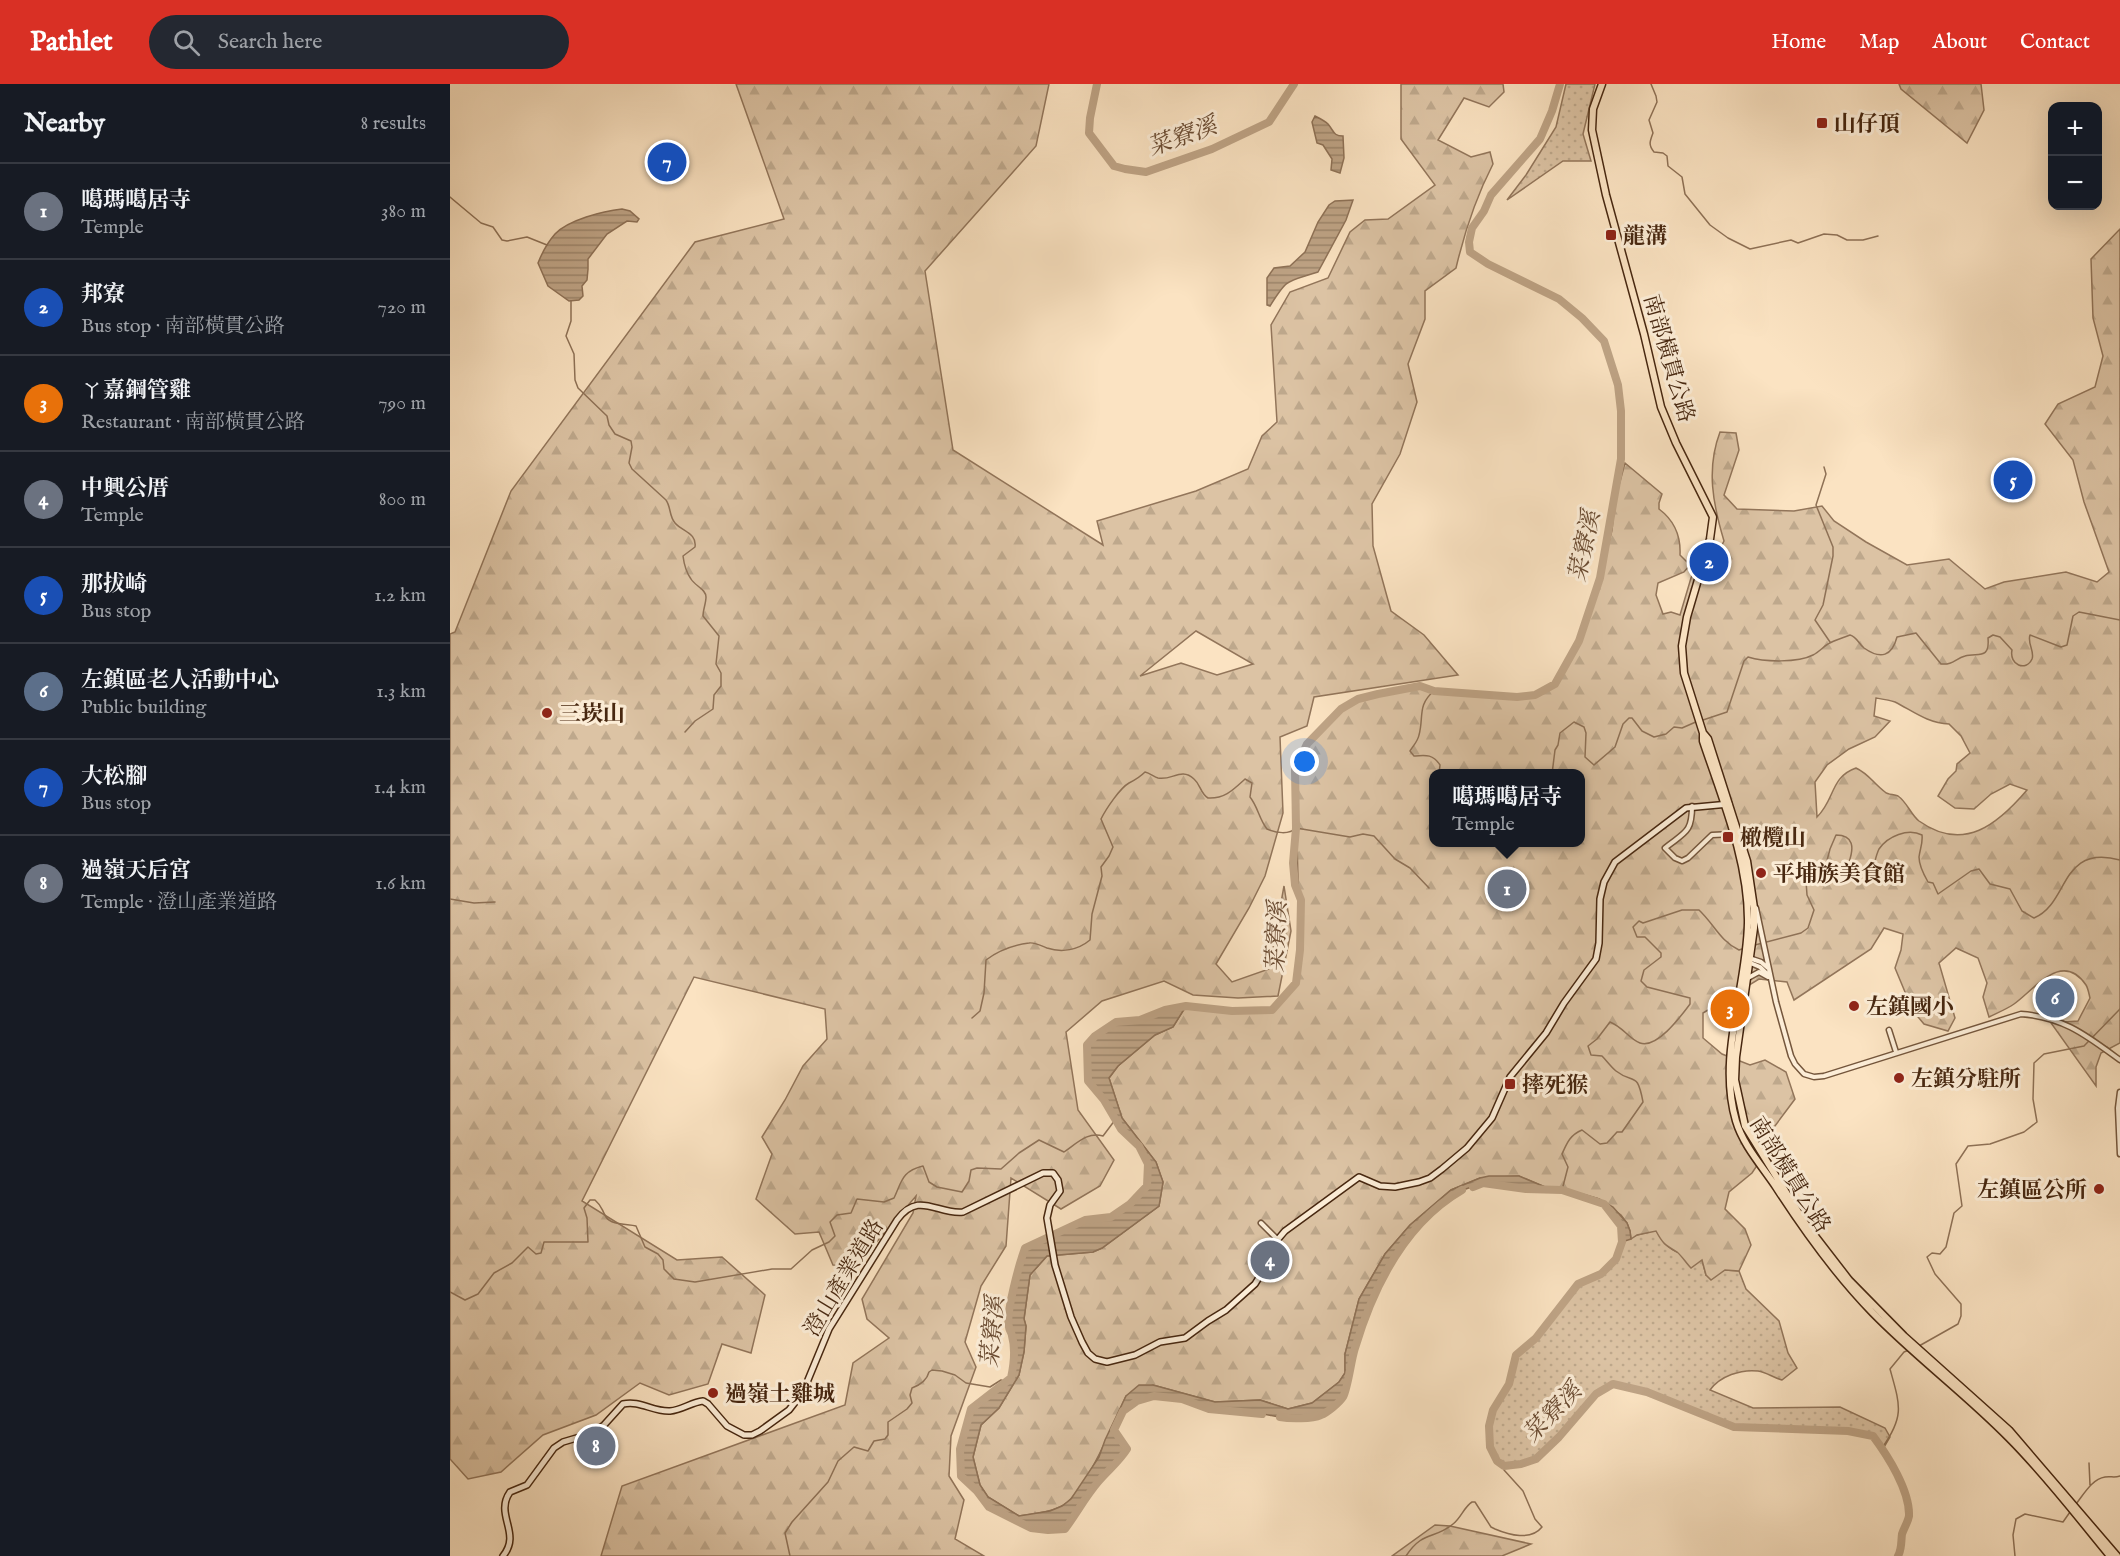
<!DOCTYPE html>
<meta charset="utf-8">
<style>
:root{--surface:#171b24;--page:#242831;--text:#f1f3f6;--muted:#9ea1a6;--line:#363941;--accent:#d93025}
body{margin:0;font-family:"IM FELL English","Noto Serif TC",serif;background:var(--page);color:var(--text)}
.controls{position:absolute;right:18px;top:18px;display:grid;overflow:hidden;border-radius:12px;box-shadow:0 6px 24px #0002}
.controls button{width:54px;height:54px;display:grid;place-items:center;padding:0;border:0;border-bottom:2px solid var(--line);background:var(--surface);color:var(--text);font:30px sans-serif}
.you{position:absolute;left:855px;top:678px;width:21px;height:21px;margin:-15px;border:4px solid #fff;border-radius:50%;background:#1a73e8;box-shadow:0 0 0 9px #1a73e833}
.badge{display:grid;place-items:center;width:39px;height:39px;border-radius:50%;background:var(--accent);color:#fff;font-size:20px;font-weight:700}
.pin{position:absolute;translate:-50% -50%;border:3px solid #fff;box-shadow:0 2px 6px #0006}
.popup{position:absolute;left:979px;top:685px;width:156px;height:78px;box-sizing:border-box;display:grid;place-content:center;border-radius:12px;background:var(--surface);filter:drop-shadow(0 2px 4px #0005);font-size:20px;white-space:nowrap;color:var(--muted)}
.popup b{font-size:22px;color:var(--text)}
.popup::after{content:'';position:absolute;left:50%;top:100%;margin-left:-12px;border:12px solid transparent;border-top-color:var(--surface)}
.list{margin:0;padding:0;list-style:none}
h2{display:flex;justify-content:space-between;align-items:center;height:78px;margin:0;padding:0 24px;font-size:26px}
h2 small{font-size:20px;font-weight:400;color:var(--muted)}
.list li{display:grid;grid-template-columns:39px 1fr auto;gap:18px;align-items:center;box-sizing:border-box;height:96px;padding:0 24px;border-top:2px solid var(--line)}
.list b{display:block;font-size:22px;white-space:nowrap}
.list p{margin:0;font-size:20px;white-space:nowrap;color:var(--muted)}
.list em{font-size:20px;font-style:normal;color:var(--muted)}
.icon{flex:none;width:33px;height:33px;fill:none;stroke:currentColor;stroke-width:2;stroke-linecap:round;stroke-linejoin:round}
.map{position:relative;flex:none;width:1670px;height:1472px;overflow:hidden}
header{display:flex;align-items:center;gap:36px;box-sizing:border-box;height:84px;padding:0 30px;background:var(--accent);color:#fff}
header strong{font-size:28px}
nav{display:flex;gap:33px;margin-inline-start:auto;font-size:21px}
.search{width:420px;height:54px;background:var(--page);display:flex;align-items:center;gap:15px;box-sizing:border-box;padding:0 21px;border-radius:33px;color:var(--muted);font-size:22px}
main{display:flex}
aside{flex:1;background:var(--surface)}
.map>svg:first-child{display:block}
</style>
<header>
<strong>Pathlet</strong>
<div class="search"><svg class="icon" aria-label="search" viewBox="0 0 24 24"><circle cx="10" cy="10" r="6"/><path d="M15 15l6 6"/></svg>Search here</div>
<nav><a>Home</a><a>Map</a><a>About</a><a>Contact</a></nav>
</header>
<main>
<aside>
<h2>Nearby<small>8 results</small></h2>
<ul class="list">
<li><span class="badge" style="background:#6b7280">1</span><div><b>噶瑪噶居寺</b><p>Temple</p></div><em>380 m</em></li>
<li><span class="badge" style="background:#1a4fb4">2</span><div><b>邦寮</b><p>Bus stop · 南部橫貫公路</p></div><em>720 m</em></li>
<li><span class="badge" style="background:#e8710a">3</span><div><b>ㄚ嘉鋼管雞</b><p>Restaurant · 南部橫貫公路</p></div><em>790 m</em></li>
<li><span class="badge" style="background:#6b7280">4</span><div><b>中興公厝</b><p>Temple</p></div><em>800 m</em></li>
<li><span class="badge" style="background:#1a4fb4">5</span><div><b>那拔崎</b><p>Bus stop</p></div><em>1.2 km</em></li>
<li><span class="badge" style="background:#5c6f8a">6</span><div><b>左鎮區老人活動中心</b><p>Public building</p></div><em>1.3 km</em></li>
<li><span class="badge" style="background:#1a4fb4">7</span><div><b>大松腳</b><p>Bus stop</p></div><em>1.4 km</em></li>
<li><span class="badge" style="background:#6b7280">8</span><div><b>過嶺天后宮</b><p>Temple · 澄山產業道路</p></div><em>1.6 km</em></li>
</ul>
</aside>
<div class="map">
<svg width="1670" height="1472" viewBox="0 0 1670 1472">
<defs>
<pattern id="grass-dots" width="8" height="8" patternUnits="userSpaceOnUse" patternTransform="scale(1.5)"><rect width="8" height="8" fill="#dcc3a4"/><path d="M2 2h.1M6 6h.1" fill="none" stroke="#bea88c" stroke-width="1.8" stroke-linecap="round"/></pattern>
<pattern id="forest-firs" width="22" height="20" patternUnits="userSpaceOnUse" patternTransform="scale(1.5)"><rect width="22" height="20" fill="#dcc3a4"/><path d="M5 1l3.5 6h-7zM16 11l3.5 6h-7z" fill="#bea88c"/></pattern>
<pattern id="water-rules" width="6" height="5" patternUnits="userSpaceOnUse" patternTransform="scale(1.5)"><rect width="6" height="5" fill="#bea385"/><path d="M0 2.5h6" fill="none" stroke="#9c856b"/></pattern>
</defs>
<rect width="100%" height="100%" fill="#fbe3c2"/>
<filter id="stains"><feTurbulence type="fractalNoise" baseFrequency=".00333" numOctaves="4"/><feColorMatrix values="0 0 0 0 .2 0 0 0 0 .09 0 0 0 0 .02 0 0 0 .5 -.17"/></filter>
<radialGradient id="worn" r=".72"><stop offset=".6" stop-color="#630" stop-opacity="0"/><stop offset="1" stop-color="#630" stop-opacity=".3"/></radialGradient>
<!-- grass -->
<path fill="url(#grass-dots)" stroke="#92755a" stroke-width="1.5" d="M 1116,0 L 1145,0 L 1133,50 L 1141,77 L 1113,77 L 1057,116 L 1076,91 L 1106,43 Z
M 1206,1146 C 1218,1169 1229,1169 1252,1176 L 1256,1191 L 1275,1186 L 1289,1187 L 1296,1205 L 1329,1237 L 1338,1269 L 1347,1284 L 1332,1296 C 1324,1294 1316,1288 1308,1287 C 1291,1285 1270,1292 1260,1306 L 1303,1324 L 1390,1323 L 1435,1344 L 1440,1353 L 1433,1365 L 1423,1352 L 1398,1347 L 1284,1343 L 1197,1308 L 1163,1300 L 1146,1310 L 1109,1353 L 1086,1375 L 1071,1380 L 1054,1382 L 1047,1377 L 1040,1363 L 1039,1342 L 1043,1326 L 1059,1300 L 1066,1271 L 1086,1254 L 1128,1200 L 1151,1190 L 1166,1175 L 1172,1158 L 1187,1151 Z"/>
<!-- forest -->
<path fill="url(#forest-firs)" stroke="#92755a" stroke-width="1.5" fill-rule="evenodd" d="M 286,0 L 599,0 L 586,62 L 475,187 L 503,366 L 653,461 L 647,437 L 746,407 L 798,385 L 812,352 L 827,338 L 821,241 L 840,208 L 878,194 L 900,148 L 915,136 L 938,135 L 985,101 L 951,55 L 951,0 L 1053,0 L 1054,8 L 1039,23 L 1014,14 L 988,56 L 1021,73 L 1040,68 L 1043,80 C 1025,115 1015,146 1006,184 L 975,207 L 975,235 L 958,280 L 967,318 L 950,370 L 922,420 L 923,462 L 941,527 L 974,551 L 1008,591 L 864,613 L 857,642 L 830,653 L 833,729 L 815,792 L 799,824 L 766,880 L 782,898 L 819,885 L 834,802 L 841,847 L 828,912 L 788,914 L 743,911 L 714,897 L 652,917 L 616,948 L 628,1026 L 664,1076 L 650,1102 L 611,1125 L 561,1094 L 556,1162 L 531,1202 L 515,1258 L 526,1283 L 501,1352 L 499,1392 L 514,1416 L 505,1455 L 534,1472 L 151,1472 L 172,1402 L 395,1321 L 403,1279 L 439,1254 L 417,1235 L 412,1215 L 463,1129 L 466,1112 L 406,1182 L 383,1181 L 369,1148 L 345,1150 L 306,1115 L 322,1070 L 312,1053 L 335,1016 L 353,982 L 377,955 L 375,925 L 244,893 L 132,1117 L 227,1176 L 272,1173 L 315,1211 L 301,1269 L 272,1260 L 258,1300 L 219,1311 L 190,1299 L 146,1331 L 93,1351 L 51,1388 L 18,1395 L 0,1375 L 0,550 L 5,548 L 61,407 L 245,158 L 334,135 ZM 746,547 L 803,580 L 767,591 L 731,579 L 690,592 Z
M 1449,0 L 1531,0 L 1534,26 L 1517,59 L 1451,5 Z
M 1670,145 L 1670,959 L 1651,969 L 1646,983 L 1646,1002 L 1601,939 L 1628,937 L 1640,914 C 1639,910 1638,904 1636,901 C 1612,866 1585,905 1564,920 C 1557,925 1547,929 1539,933 L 1533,913 L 1537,899 L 1528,874 L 1506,864 L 1489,879 L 1505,934 L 1498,947 L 1474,940 L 1463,927 L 1445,884 L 1451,866 L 1453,850 L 1434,844 L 1421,865 L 1344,916 L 1337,898 L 1309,895 L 1253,929 L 1253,954 L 1272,970 L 1300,981 L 1315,976 L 1336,988 L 1345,1015 L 1316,1054 L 1316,1068 L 1302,1089 L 1279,1108 L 1275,1125 L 1295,1145 L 1301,1161 L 1289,1187 L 1275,1186 L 1261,1196 L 1256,1191 L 1252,1176 L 1241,1184 C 1236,1179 1232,1172 1227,1168 C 1215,1161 1213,1160 1206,1147 L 1187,1151 L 1181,1155 L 1180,1147 L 1177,1139 L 1171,1131 L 1149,1115 L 1108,1103 L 1095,1103 L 1069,1092 L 1030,1094 L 1001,1106 L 960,1141 L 935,1170 L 909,1215 L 895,1270 L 895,1289 L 889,1298 L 862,1319 L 838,1325 L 810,1316 L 765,1318 L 703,1301 L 676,1312 C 664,1338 635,1412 610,1423 C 598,1429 583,1430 569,1432 L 538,1413 L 530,1401 L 523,1373 L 531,1341 L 549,1324 L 569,1291 L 574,1268 L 576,1242 L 574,1235 L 580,1191 L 597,1172 L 643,1168 L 652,1164 L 709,1122 L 713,1098 L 706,1078 L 672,1034 L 659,994 L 668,982 L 705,951 L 723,943 L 736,922 L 782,927 L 822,926 L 846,899 L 850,866 L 845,686 L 857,660 L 891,625 L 908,615 L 970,602 L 984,607 L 1067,613 L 1085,611 L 1105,601 L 1129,557 L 1150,494 L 1162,446 L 1165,416 L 1175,379 L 1212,410 L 1209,419 L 1209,425 C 1225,437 1231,452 1230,471 L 1240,481 L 1234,488 L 1208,499 L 1206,511 L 1213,530 L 1221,528 L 1230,531 L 1241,494 L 1253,466 L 1263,478 L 1274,457 C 1263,420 1256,385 1270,348 L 1286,349 L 1289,366 L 1274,411 L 1287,425 L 1344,427 L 1372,422 L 1384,437 L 1416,458 L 1457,481 L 1499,475 L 1535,505 L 1554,498 L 1616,488 L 1647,498 L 1659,488 L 1634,418 L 1623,376 L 1595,340 L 1608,320 L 1645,303 L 1653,272 L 1643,234 L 1641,175 ZM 1426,614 C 1432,615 1439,616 1445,618 C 1463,627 1477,639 1499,640 L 1511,652 L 1520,669 L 1507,680 L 1506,687 L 1498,695 L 1488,712 L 1505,724 L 1524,725 L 1541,710 L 1560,700 L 1577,706 C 1548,740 1514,769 1469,737 C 1461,731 1457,718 1448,712 C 1444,710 1438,711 1435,708 C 1424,700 1419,690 1406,684 C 1380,693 1385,716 1367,733 L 1365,698 L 1377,681 L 1399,665 L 1425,653 L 1440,637 L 1424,632 ZM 984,690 L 1130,690 L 1130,758 L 984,758 Z
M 985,1441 L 1000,1442 L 1081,1460 L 1052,1472 L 942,1472 Z"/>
<!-- water -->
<path fill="url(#water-rules)" stroke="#8e7156" stroke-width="1.5" d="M 865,32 C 869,34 875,37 878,40 C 884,47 883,52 893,52 L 894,74 L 890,89 L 881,86 L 882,75 L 873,61 L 867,59 L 862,38 Z
M 903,116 L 896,136 L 868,188 C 837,198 838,193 820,222 L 817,221 L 817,194 L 824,184 L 840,182 L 855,168 L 868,138 L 879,121 L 885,117 Z
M 172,125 L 180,127 L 189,135 L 187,138 L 177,137 L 157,150 L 138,175 L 138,185 L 137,196 L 132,202 L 133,212 L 129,216 L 119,217 L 98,202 L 88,179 C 92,169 97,159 105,150 C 118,136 153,127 172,125 Z
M 736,922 L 723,943 L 705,951 L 668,982 L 659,994 L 672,1034 L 706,1078 L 713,1098 L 709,1122 L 652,1164 L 643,1168 L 597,1172 L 580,1191 L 574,1235 L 576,1242 L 574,1268 L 569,1291 L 549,1324 L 531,1341 L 523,1373 L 530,1401 L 538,1413 L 569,1432 L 600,1427 L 612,1422 L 621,1415 L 649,1373 L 655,1356 L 676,1312 L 689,1301 L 703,1301 L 765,1318 L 810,1316 L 838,1325 L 862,1319 L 889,1298 L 895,1289 L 895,1270 L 909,1215 L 935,1170 L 960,1141 L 1001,1106 L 1030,1094 L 1039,1092 L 1069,1092 L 1095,1103 L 1108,1103 L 1149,1115 L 1163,1123 L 1177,1139 L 1180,1147 L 1181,1155 L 1172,1158 L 1171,1142 L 1154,1120 L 1112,1106 L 1076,1105 L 1033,1099 L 1010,1107 L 978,1132 L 959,1153 L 936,1188 L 914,1238 L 904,1265 L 893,1314 L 871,1331 L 839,1335 L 803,1328 L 759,1325 L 732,1315 L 704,1312 L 687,1317 L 673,1327 L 664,1346 L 677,1365 C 669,1378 658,1386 648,1398 C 636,1412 626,1430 615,1445 L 598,1446 L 581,1444 L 539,1423 L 527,1407 L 511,1392 L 510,1365 L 521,1325 L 543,1310 L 561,1294 L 565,1275 L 562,1249 L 559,1243 L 559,1231 L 569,1180 L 575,1164 L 635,1136 L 661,1133 L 680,1120 L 697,1102 L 698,1080 L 689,1062 L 671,1045 L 654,1016 L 638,997 L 637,961 L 645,952 L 666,938 L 690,936 L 715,926 Z"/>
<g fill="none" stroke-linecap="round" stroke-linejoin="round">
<!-- stream -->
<path stroke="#8e7156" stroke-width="1.5" d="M 1201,0 L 1206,12 L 1207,18 L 1199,36 L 1203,49 C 1200,57 1198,61 1204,68 L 1213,69 L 1217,72 L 1218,82 L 1232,93 L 1235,110 L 1260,141 L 1278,154 L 1300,165 L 1341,156 L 1348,159 L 1374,150 L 1387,151 L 1397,156 L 1413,156 L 1428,152
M 1110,1 L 1113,0
M 0,113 L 31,139 L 43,143 L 52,156 L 57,157 L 77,153 L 97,161
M 121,217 L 121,237 L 116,252 L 124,270 L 125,296 L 128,304 L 157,332 L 159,341 L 165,350 L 181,357 L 182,363 L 179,379 L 182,385 L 216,416 C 221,423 219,432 225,439 C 233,448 247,449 245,463 L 233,472 C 234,480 236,488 241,495 C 245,502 256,505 256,513 C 256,519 253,526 253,532 L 269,552 L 266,580 L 271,589 L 271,602 L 264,611 L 263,625 L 245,637 L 235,648
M 1374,383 L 1376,390 L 1366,421 L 1383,463 L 1383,472 L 1373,521 L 1365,536 L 1380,558
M 984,607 C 967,621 974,633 969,651 C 968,657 963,662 960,667 L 964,672 C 976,671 983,670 990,681 L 989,690
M 1253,636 L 1277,628 L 1294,577 L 1298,573 C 1314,578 1348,579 1363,571 C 1369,568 1373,563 1378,560 C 1384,556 1393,554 1400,551 C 1407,553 1408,559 1414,564 C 1431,576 1442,572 1447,553 L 1466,549 L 1491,580 C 1503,581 1505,575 1515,572 C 1527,568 1540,577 1538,554 L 1543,551 L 1550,553 L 1562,566 C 1559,581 1576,588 1582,575 C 1585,568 1577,559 1580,551 L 1611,563 L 1617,561 L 1623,532 L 1629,528 L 1670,536
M 1102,690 L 1105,666 L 1108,661 L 1110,649 L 1124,638 L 1134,643 L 1136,649 L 1135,673 L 1144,681 L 1165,663 L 1173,640 L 1179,634 L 1182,634 L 1192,647 L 1204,653 L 1216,650 L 1224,643 L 1232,644 L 1248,637
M 0,815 L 24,819 L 45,818
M 1305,861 L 1351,849 L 1358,844 L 1364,826 L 1357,811 L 1356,797 L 1373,792 L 1380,765 L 1386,751 C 1404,751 1404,764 1399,778 L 1403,784 L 1415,786 L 1423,784 C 1425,778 1426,771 1429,765 C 1438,752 1458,744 1472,751 C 1473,759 1470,765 1469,773 C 1469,781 1474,791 1478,798 L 1483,799 L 1488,810 L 1521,787 L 1529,785 L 1540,800 L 1560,805 L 1572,827 L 1584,834 C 1620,819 1609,760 1670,776
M 522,934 L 530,927 L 534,909 L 536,876 C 548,867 564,861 579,859 C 584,858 592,862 597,864 C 612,869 628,866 640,856 L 642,830 L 652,792 L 651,783 L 659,772 L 663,763 L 651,735 C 656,725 670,704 679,699 C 685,696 690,693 695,688 C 700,689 704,693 708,694 C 722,697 731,683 744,695 C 751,701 750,709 758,714 C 775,715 784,705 795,695 L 802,699 L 800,713 C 808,723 809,735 817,745 C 826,749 839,751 846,744 L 900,753 L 913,750 L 924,752 L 945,775 L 960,784 L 979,804
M 1112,1106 L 1118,1083 L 1112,1070 C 1117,1059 1120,1051 1132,1046 L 1150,1060 L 1157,1059 L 1167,1048 L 1172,1048 L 1193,1018 C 1187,986 1184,1001 1166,987 C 1161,983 1156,976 1152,972 L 1141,971 L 1138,962 L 1147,955 L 1160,938 C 1173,943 1179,955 1190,959 C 1207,965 1231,932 1240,920 L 1240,914 L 1197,903 L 1191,897 L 1194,886 L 1211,873 L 1211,869 L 1195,853 L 1187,853 L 1183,843 L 1189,837 L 1193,839 L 1232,826 L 1249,826 C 1264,840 1270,857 1289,866 L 1295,864
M 0,1208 L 15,1216 L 28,1210 L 44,1189 L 62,1179 L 78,1163 L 86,1170 L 91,1169 L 94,1158 L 138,1158 L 137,1134 L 134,1124 L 140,1116 L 145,1116 C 153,1123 151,1125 156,1133 C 161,1141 177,1140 186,1142 L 195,1163 L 208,1170 L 213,1176 L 214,1185 L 224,1195 L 245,1198 L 322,1185 L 341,1185 L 362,1166 L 379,1158 L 385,1152 L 380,1138 L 387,1131 L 401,1129 L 407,1115 L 434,1118 L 444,1114 C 452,1097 452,1087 473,1082 L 479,1098 L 487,1103 L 512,1108 L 519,1097 L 521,1086 L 527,1084 L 551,1085 L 569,1069 L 589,1056 L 614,1068 C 626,1060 638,1047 653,1052 L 665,1036
M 1469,1262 L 1508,1240 L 1511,1232 L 1511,1220 L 1485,1190 L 1477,1173 L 1482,1169 L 1490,1170 L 1496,1163 L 1504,1129 L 1512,1122 L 1506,1080 L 1518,1062 L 1540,1060 L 1574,1048 L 1587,1038 L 1583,1015 L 1584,979 L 1594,970 L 1634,962 L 1670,925
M 1432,1364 C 1455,1332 1450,1321 1440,1285 L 1454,1268 L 1459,1266
M 1639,1379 L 1640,1401
M 1626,1420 C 1634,1410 1642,1395 1655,1393 C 1661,1392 1664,1394 1670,1392
M 340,1472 L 335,1449 L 342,1438 L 378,1398 L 388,1377 L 404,1363 L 418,1367 L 424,1357 L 435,1355 L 438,1351 L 438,1338 L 457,1325 L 462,1319 L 460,1311 L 462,1304 C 470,1301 477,1296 479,1288 L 482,1286 L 492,1287 L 505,1291 L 516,1299 L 540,1303 L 551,1296 L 557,1298
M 956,1472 C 973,1446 984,1456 1003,1440 C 1011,1434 1014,1423 1022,1418 L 1025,1418 L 1041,1443 L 1045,1445 C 1059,1451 1081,1457 1092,1443 L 1085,1435 L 1073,1407 L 1054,1386 L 1054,1382
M 1565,1472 L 1563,1451 L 1566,1435 L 1575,1430 L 1613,1438 L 1620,1428"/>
<!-- river -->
<path stroke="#bea385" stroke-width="8" d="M 647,0 L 640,34 L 639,49 L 664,82 L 675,85 L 696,88 L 762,65 L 819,38 L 844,0
M 1023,1103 L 1033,1099 L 1076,1105 L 1112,1106 L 1154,1120 L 1171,1142 L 1172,1158 L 1166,1175 L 1151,1190 L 1128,1200 L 1086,1254 L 1066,1271 L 1059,1300 L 1043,1326 L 1039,1342 L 1040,1363 L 1047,1377 L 1054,1382 L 1071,1380 L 1086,1375 L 1109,1353 L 1146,1310 L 1163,1300 L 1197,1308 L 1284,1343 L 1398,1347 L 1423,1352 C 1438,1372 1460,1407 1459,1432 C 1458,1438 1454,1444 1452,1450 C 1451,1457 1452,1465 1448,1472
M 812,1330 L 759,1325 L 732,1315 L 704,1312 L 687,1317 L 673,1327 L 664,1346 L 677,1365 C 669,1378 658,1386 648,1398 C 636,1412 626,1430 615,1445 L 598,1446 L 581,1444 L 539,1423 L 527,1407 L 511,1392 L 510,1365 L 521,1325 L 561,1294 C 564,1280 566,1266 562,1252 C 562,1249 559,1246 559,1243 C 555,1230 570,1178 575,1164 L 635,1136 L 661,1133 L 680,1120 L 697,1102 L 698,1080 L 689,1062 L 671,1045 L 654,1016 L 638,997 L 637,961 L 645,952 L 666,938 L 690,936 L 715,926 L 736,922 L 782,927 L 822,926 L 846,899 L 850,866 L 851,816 L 845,801 L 843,779 L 846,744 L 845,686 L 857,660 L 891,625 L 908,615 L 928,610 L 970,602 L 984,607 L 1067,613 L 1085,611 L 1105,600 L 1129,557 L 1150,494 L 1171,375 L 1171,327 L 1168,301 L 1154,257 L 1132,234 L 1109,215 L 1038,180 L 1020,168 L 1019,158 L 1022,144 L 1034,127 L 1041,111 L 1090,55 L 1102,27 L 1110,0
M 830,1333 C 840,1335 862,1335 871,1331 C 877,1329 890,1318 893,1313 C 898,1304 901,1276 905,1264 C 923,1204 955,1139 1012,1106"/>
<!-- street casing -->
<g stroke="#74563c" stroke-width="7">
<path id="street" d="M 1242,722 C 1242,749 1235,748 1215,764 L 1225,774 L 1232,777 L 1238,774 L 1262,751 L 1283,750
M 1306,824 L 1326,918 L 1341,972 L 1345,980 L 1354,990 L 1364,993 L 1374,992 L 1571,930 C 1614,933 1637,952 1670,976
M 1299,874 L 1311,878 L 1318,884
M 1298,878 L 1310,883 L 1319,892
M 1298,894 L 1309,888 L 1318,893
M 1439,946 L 1446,968
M 1670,1008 L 1668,1024 L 1670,1070
M 811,1139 L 827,1155"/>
</g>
<!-- secondary casing -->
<g stroke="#472710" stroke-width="8">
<path id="secondary" d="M 53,1472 C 72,1449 44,1431 60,1408 L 77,1401 L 104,1364 L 113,1358 L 140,1350 L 154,1341 L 173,1320 C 190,1316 203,1328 220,1327 C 232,1326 242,1318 253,1317 L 258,1320 L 277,1342 L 294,1351 L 302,1351 L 310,1347 L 339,1326 L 353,1308 L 379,1245 L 447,1136 C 469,1106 487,1131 513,1128 L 593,1089 L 603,1089 L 608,1096 L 610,1107 L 600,1121 L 597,1134 L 605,1181 L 621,1233 L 632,1258 L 638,1269 L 645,1275 L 657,1278 L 685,1271 L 710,1258 L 735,1254 L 758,1237 L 776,1226 L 805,1200 L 813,1187 L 813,1176 L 817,1168 L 835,1147 L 909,1093 L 930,1102 L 945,1103 L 969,1098 L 980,1094 L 992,1085 L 1017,1064 L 1042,1034 L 1060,993 L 1096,949 L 1114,919 L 1146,875 L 1149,859 L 1150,815 L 1154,798 L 1165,778 L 1236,724 L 1279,720"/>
</g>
<!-- primary casing -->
<g stroke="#472710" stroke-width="9">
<path id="primary" d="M 1152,0 L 1143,25 L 1142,46 L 1156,111 L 1194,250 L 1211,323 L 1226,359 L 1263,433 L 1260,455 L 1237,533 L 1232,562 L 1234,589 L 1253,649 L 1258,655 L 1297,777 L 1304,824 L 1304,844 L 1286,973 L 1285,996 L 1295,1042 L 1355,1139 L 1399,1196 L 1454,1252 L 1559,1346 L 1667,1472
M 1253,649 L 1253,657 C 1272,714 1299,778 1298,839 C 1297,904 1267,972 1286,1037 C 1293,1061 1312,1082 1326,1103 C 1355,1148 1386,1191 1423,1229 C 1466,1273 1516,1310 1559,1354 C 1595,1390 1627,1432 1660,1472"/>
</g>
<!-- street -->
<use href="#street" stroke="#fcedd7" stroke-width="4"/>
<!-- secondary -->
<use href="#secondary" stroke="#fcedd7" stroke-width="5"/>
<!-- primary -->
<use href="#primary" stroke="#fbe3c2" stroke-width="6"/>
</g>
<!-- markers -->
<g fill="#8f2418" stroke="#fcedd7" stroke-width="2">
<rect x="1366" y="33" width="12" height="12" rx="3"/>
<rect x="1155" y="145" width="12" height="12" rx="3"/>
<circle cx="97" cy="629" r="6"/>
<rect x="1272" y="747" width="12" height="12" rx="3"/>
<circle cx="1311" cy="789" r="6"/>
<circle cx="1404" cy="922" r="6"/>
<circle cx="1449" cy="994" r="6"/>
<rect x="1054" y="994" width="12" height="12" rx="3"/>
<circle cx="1649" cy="1105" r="6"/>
<circle cx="263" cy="1309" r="6"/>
</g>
<g text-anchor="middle" stroke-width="6" stroke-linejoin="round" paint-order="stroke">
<!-- poi labels -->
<g font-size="22" font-weight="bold" fill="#472710" stroke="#fcedd7" text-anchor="start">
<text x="1384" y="47">山仔頂</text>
<text x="1173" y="159">龍溝</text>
<text x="109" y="637">三崁山</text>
<text x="1290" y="761">橄欖山</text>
<text x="1323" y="797">平埔族美食館</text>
<text x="1416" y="930">左鎮國小</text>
<text x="1461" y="1002">左鎮分駐所</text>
<text x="1072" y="1008">摔死猴</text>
<text x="1637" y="1113" text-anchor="end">左鎮區公所</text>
<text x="275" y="1317">過嶺土雞城</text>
</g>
<!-- street labels -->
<g font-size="22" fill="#472710" stroke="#fcedd7">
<text transform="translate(1220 274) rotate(74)" y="8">南部橫貫公路</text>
<text transform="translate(1341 1090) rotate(58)" y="8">南部橫貫公路</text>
<text transform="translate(393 1193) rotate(-59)" y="8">澄山產業道路</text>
</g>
<!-- water labels -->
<g font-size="24" font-style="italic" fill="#6b4c33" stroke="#fcedd7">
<text transform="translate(732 52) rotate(-20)" y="8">菜竂溪</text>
<text transform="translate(1134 462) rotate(-78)" y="8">菜竂溪</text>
<text transform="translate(826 853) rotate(-88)" y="8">菜竂溪</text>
<text transform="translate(542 1248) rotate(-85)" y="8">菜竂溪</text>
<text transform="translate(1102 1328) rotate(-46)" y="8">菜竂溪</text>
</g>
</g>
<rect width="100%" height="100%" filter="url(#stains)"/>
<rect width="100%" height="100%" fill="url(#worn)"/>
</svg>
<div class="controls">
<button>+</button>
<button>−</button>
</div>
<div class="you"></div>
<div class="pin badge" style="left:1057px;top:805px;background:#6b7280">1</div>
<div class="popup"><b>噶瑪噶居寺</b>Temple</div>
<div class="pin badge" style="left:1259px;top:478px;background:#1a4fb4">2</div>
<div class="pin badge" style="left:1280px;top:925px;background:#e8710a">3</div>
<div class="pin badge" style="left:820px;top:1176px;background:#6b7280">4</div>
<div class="pin badge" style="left:1563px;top:396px;background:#1a4fb4">5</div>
<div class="pin badge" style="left:1605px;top:914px;background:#5c6f8a">6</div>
<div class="pin badge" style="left:217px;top:78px;background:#1a4fb4">7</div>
<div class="pin badge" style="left:146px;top:1362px;background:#6b7280">8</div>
</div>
</main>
